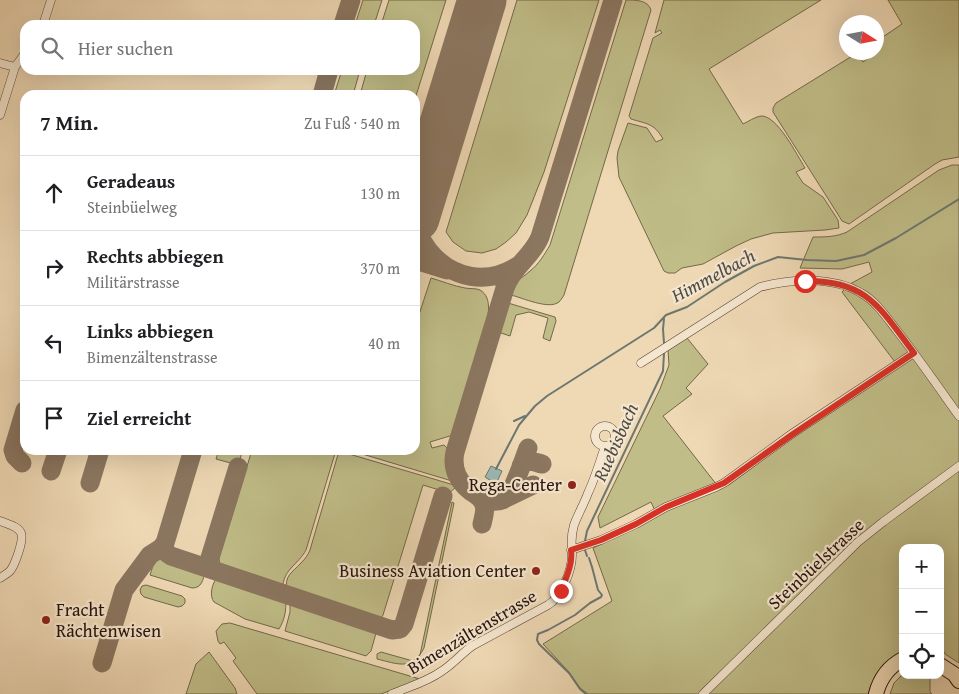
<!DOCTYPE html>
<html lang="de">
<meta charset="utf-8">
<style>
:root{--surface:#fff;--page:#f2f2f2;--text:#202124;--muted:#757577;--line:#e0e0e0}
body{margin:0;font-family:"Gentium Book Plus",serif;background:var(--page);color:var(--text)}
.controls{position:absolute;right:15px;bottom:15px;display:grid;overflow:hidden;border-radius:10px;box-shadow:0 5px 20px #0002}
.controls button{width:45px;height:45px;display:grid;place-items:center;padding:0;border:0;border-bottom:1px solid var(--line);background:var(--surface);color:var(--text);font:25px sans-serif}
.compass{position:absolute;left:839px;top:15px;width:45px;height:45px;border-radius:50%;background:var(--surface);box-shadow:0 5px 20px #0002;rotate:101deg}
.stop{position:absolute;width:15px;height:15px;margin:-11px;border:4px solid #d93025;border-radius:50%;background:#fff}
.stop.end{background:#d93025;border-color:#fff;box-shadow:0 1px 5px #0008}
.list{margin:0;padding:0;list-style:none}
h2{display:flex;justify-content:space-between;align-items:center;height:65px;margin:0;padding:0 20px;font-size:21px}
h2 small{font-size:16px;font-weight:400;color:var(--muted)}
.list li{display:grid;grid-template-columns:32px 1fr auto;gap:15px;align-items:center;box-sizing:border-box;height:75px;padding:0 20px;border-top:1px solid var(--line)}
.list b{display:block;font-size:19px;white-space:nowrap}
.list p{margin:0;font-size:16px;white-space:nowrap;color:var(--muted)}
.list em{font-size:16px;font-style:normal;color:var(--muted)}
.icon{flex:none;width:28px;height:28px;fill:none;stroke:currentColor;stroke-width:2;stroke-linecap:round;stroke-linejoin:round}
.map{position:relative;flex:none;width:959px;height:694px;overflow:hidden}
.search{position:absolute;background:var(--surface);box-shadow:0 5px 20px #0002;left:20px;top:20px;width:400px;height:55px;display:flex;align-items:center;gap:12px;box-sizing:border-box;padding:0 18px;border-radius:15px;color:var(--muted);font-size:19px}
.panel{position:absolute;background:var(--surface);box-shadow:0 5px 20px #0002;left:20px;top:90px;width:400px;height:365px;border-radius:15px}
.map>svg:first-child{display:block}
</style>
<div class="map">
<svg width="959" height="694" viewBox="0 0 959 694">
<rect width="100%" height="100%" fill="#efd9b5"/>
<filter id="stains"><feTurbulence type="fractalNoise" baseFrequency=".004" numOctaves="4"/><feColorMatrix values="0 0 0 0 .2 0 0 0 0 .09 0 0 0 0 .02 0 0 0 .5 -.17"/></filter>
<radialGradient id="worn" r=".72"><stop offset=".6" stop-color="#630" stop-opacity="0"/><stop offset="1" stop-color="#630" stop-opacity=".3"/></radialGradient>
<!-- green -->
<path fill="#c0bd88" stroke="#746849" d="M 363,0 L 382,0 L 374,25 L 355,25 Z
M 389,0 L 446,0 L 415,99 L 415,95 L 360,95 L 367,70 L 415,70 L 415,25 L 381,25 Z
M 517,0 L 599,0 L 544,172 L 527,215 L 516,233 L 506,242 L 496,249 L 482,253 L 466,251 L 453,242 L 446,232 Z
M 626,0 C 636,0 648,0 651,10 L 564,295 C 563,297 560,301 559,302 C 549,310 523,298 511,295 L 510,292 C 516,279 520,280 530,271 C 539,264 544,255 550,245 Z
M 664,0 L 821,0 L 709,69 L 743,124 C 748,122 754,117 761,116 C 777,115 797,155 805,168 L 796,172 L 803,183 L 823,197 L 838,220 L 839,228 L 825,230 L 773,233 L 751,239 L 736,246 L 703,264 L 682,268 L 675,273 L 668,273 L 664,271 L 619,177 L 617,158 L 618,151 L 628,123 L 647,128 L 656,142 L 663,139 C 654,123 647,124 631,119 L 629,116 L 653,38 L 662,33 L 660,30 L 655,33 Z
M 888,0 L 959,0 L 959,157 L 942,160 L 935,164 L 849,224 L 842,221 L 839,216 L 773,112 L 773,108 L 776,103 L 857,53 L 863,62 L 870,57 L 867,53 L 876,52 L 877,41 L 902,24 Z
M 342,70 L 360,70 L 353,95 L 334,95 Z
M 952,165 L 959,165 L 959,663 L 945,654 L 943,650 L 940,650 L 940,548 L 903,548 L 903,644 L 899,645 L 903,644 L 903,653 L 880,670 L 869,694 L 588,694 L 580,688 L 569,672 L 543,644 L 612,601 L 593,548 L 620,535 L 657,515 L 651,502 L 600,528 L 598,517 L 660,389 L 669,365 L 668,350 L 687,338 L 708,364 L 686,388 L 692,394 L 663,416 L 720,489 L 730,484 L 794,437 L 898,366 L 842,292 L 850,284 L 872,272 L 869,262 L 842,269 L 800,268 L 813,237 C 825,237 836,237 847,232 L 939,170 Z
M 431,278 C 442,281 453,286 465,288 C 470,289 476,288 480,290 C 494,298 487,319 485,331 L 453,435 L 430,442 L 432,448 L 444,445 L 448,449 C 446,460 448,470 452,481 L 349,450 L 415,450 L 415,327 Z
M 508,303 L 555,317 L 556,321 L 550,341 L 543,338 L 548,318 L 529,312 L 516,315 L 510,336 L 501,333 L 499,328 L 507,304 Z
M 219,450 L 243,450 L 238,465 L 216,459 Z
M 252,450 L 336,450 L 306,550 C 298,565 282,570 283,589 L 223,569 L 220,566 L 219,558 Z
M 339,451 L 454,485 L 455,488 L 449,493 L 423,485 L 383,615 C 381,619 378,620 374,620 L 287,591 C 284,575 292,573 301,563 C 305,559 308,555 310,550 Z
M 452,502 L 454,503 L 424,648 C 412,671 398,664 377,659 L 377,654 L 381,652 L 413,661 L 420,655 Z
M 156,556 L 205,571 C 203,580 202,588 192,588 L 150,575 Z
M 222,577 L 286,599 C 286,611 285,619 279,629 L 245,619 L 214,602 C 209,596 212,583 217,578 Z
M 146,585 L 182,596 L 185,599 L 185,603 L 182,606 L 178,607 L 144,597 L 141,594 L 140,590 L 142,586 Z
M 290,600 L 371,628 L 376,633 L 371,651 L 366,656 L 285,631 L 290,612 Z
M 230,623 L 420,679 L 381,694 L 257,694 L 233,661 L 236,658 L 224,642 L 220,644 L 218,641 L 216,631 L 222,624 Z
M 209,652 L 235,688 L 237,694 L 186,694 L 196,664 Z
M 903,674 L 903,675 L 930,675 L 930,692 L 932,694 L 890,694 L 894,683 Z"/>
<!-- water -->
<path fill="#9bb9b4" stroke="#6d7770" d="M 491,466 L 502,471 L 496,484 L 485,477 Z"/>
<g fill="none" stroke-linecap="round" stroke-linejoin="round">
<!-- stream -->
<path stroke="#6d7770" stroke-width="2" d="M 664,319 L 663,329 L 664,343
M 514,421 L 525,416
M 496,469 L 519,425 L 535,406 L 547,396 L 654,328 L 666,315 L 687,307 L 725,282 L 754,266 L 778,257 L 807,260 L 836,261 L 864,255 L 896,238 L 959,199
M 585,541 L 587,531 L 663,371 L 664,353
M 585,550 L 587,556
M 586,694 L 580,689 L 569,673 L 539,644 L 537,640 L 538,634 L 548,630 L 575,615 L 590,603 L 601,597 L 602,595 L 598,590 L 592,567 L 589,558"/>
<!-- taxiway -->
<path stroke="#8b7660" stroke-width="19" d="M 343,25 L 351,0
M 322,95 L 329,70
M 420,200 C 419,206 416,213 416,219 C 416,231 422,242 429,251 C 452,279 488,286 519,265
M 415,260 L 447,270
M 528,448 C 524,458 513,492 506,498 C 490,509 464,490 457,475 C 454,468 453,461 455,452 L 505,288 C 512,267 532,257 540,237 L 613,0
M 193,450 L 165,543 C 164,549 165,553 171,556 L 392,630 L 400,629 L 404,624 L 443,496
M 22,463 L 15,456 L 13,450 L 25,410
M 521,466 C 526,458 534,462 542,464
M 51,471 L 58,450
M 90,483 L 100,450
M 476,495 C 488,504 485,511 482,524
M 504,499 L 533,485
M 201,565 L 206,565 L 209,561 L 238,467
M 102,663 L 124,590 L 150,555 L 161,548 L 165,543"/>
<!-- runway -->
<path stroke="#8b7660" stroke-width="49" d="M 415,218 L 482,0"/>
<!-- minor casing -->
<g stroke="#594435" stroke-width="9">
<path id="minor" d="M 43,25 L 51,0
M 0,63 L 15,67
M 0,115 L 15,67 L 25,53
M 641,363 L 760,287 C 791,279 833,276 861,293 C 877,302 887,318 898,332 C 919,359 939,388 959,416
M595 436a10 10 0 1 1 20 0a10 10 0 1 1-20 0Z
M 0,521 C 7,524 18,526 21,533 C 24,540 15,565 10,571 C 7,574 3,576 0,578
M 571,550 L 601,540 L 636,524 L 666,507 L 716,487 L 724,483 L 793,433 L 914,353
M 392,694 C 408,687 427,682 442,671 C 453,664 461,654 472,646 L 548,605 C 561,597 572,571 572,555 C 572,541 570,539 574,525 C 578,514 584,504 588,493 C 595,478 600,462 605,446
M 703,694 L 858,542 L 883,522 L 959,466"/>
</g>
<!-- motorway casing -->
<g stroke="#27130a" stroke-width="16">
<path id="motorway" d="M 940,665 L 954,674 L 959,681
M 876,694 C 880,678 888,667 903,659"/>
</g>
<!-- minor -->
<use href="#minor" stroke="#f5e6cf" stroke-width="8"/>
<!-- motorway -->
<use href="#motorway" stroke="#efd9b5" stroke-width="14"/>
</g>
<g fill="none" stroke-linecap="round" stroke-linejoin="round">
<!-- route -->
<path stroke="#d93025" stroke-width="6" d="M 561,591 C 566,578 573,564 571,550 L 601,540 L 636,524 L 666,507 L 724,483 L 793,434 L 914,353 C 880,308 867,280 805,281"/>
</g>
<!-- markers -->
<g fill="#8f2418" stroke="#f5e6cf" stroke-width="2">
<circle cx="572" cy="485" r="5"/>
<circle cx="536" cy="571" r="5"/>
<circle cx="46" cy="620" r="5"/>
</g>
<g text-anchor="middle" stroke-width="4.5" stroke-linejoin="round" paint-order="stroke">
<!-- poi labels -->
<g font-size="18" fill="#27130a" stroke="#f5e6cf" text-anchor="end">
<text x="562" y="491">Rega-Center</text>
<text x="526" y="577">Business Aviation Center</text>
<text x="56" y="616" text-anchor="start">Fracht<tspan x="56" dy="21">Rächtenwisen</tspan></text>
</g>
<!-- street labels -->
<g font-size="18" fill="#27130a" stroke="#f5e6cf">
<text transform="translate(816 564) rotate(-43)" y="6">Steinbüelstrasse</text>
<text transform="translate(472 632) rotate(-31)" y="6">Bimenzältenstrasse</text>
</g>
<!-- water labels -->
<g font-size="19" font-style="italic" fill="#504d46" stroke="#f5e6cf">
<text transform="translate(713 275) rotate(-28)" y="7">Himmelbach</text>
<text transform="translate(615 442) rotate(-66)" y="7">Ruebisbach</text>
</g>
</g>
<rect width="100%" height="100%" filter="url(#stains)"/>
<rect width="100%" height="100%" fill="url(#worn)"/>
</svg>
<div class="controls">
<button>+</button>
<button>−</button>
<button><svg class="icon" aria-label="locate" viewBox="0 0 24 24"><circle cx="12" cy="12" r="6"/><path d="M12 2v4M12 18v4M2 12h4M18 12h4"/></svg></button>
</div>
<svg class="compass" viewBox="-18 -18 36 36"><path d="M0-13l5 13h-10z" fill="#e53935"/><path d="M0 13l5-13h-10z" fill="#757577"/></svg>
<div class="stop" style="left:805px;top:281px"></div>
<div class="stop end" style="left:561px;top:591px"></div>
<div class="search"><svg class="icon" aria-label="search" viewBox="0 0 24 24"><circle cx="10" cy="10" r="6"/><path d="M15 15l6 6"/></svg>Hier suchen</div>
<section class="panel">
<h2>7 Min.<small>Zu Fuß · 540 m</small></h2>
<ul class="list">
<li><svg class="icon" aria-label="ahead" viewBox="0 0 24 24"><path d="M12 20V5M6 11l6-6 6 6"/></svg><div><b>Geradeaus</b><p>Steinbüelweg</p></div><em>130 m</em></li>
<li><svg class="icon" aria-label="right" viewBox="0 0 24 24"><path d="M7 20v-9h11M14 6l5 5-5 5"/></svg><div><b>Rechts abbiegen</b><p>Militärstrasse</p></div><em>370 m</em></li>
<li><svg class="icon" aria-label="left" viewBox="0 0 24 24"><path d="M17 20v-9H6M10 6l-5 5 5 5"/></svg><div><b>Links abbiegen</b><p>Bimenzältenstrasse</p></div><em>40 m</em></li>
<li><svg class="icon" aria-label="arrive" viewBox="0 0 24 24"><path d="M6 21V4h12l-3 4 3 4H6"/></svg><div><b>Ziel erreicht</b></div></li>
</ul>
</section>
</div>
